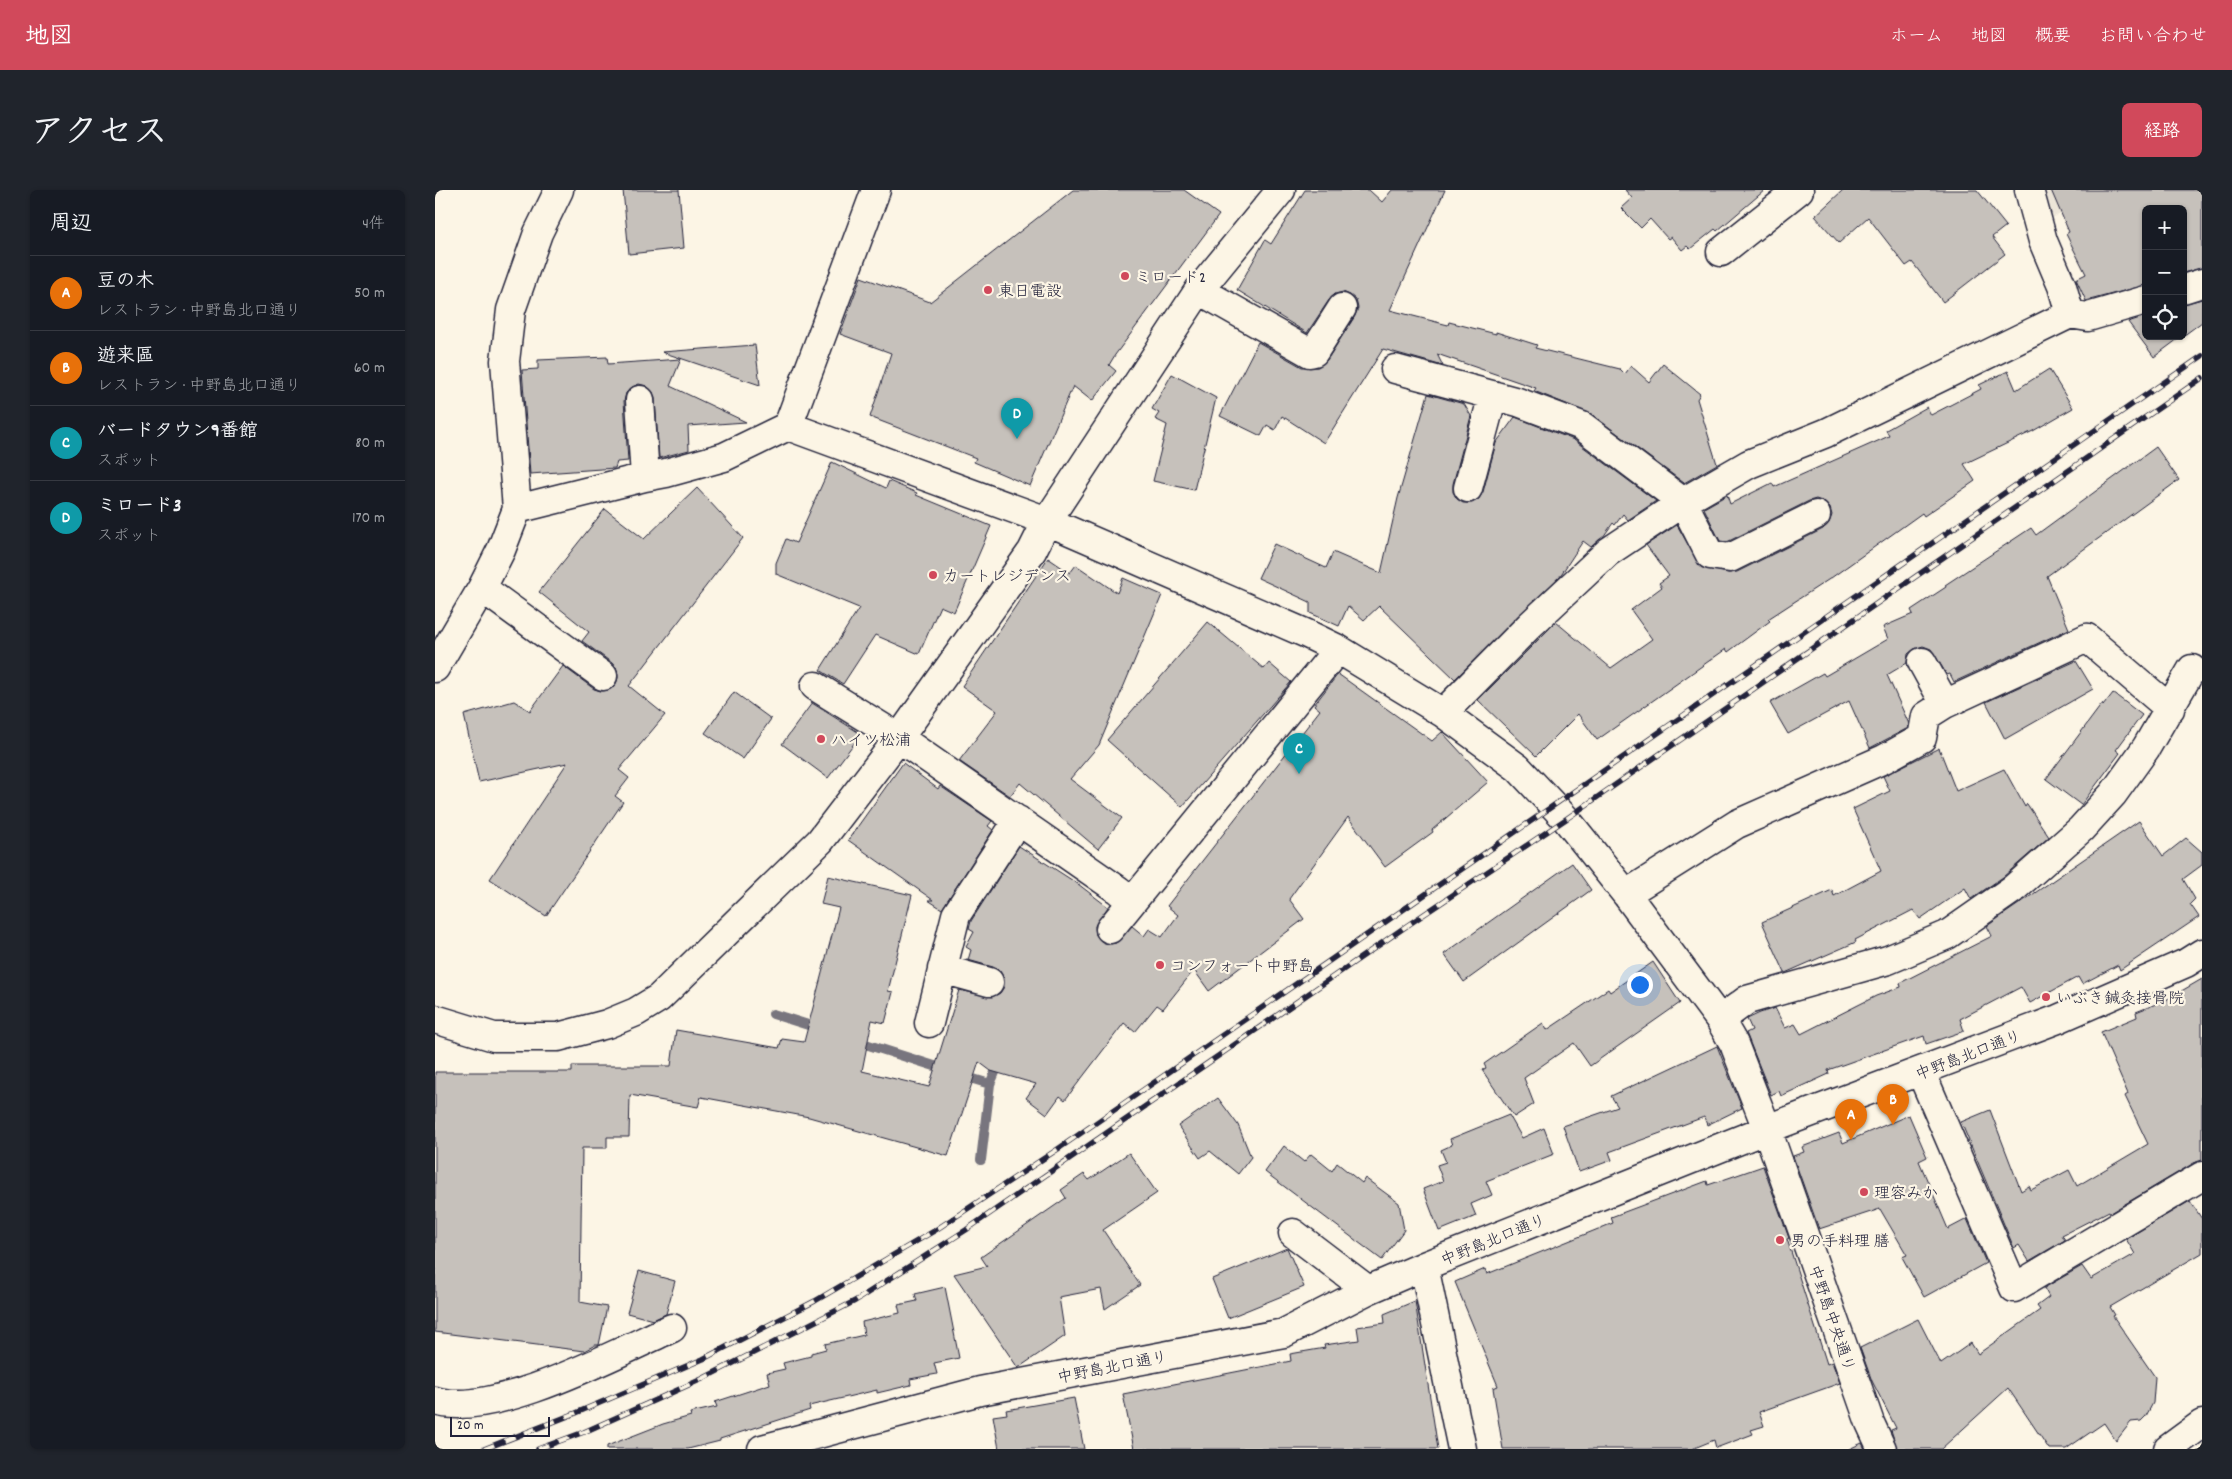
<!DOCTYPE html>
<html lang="ja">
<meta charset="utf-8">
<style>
:root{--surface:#171b24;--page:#20242c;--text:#f1f3f6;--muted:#9ea1a6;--line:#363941;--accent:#d1495b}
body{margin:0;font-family:Dekko,"Klee One",sans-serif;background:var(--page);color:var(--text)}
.controls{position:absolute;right:15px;top:15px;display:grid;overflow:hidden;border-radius:8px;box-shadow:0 1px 4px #0004}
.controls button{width:45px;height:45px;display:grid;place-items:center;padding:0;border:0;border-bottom:1px solid var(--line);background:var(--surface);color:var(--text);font:25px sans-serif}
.scale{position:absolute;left:15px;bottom:12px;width:100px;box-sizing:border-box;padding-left:5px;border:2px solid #22223b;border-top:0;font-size:14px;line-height:18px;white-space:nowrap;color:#22223b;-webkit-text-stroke:4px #fcf5e5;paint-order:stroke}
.you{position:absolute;left:1204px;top:794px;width:18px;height:18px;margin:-12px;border:4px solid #fff;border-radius:50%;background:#1a73e8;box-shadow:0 0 0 8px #1a73e833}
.badge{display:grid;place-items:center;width:32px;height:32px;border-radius:50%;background:var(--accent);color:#fff;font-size:16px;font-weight:700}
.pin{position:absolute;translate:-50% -41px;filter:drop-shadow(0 1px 2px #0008)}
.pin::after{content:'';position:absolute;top:26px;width:18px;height:15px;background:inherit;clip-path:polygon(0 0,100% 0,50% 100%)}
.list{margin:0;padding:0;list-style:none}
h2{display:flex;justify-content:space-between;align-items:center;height:65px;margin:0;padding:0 20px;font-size:21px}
h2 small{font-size:16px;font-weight:400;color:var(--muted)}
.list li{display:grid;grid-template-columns:32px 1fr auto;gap:15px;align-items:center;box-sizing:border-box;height:75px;padding:0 20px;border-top:1px solid var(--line)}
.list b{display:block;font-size:19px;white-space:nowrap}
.list p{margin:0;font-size:16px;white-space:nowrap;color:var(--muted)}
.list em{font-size:16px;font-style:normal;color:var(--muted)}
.icon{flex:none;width:28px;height:28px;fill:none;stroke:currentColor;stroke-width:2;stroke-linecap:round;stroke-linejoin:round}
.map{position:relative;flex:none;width:1767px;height:1259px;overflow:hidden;border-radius:8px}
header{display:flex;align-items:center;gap:30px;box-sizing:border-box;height:70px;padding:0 25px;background:var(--accent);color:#fff}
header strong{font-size:24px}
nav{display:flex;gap:28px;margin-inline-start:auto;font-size:18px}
.intro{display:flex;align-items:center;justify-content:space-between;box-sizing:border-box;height:120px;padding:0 30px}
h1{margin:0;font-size:35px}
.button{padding:12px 22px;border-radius:8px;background:var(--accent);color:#fff;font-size:18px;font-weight:700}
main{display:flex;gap:30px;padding:0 30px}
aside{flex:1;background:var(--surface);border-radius:8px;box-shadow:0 1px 4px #0004}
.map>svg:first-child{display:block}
</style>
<header>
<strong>地図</strong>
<nav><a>ホーム</a><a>地図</a><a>概要</a><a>お問い合わせ</a></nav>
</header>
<div class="intro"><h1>アクセス</h1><a class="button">経路</a></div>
<main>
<aside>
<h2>周辺<small>4件</small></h2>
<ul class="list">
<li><span class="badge" style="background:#e8710a">A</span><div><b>豆の木</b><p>レストラン · 中野島北口通り</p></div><em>50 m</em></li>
<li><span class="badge" style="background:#e8710a">B</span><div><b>遊来區</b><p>レストラン · 中野島北口通り</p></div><em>60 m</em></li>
<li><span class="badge" style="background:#0f9aa8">C</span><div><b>バードタウン9番館</b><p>スポット</p></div><em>80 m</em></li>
<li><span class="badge" style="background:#0f9aa8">D</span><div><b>ミロード3</b><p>スポット</p></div><em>170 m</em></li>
</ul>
</aside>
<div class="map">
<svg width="1767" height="1259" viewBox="0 0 1767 1259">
<rect width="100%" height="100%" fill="#fcf5e5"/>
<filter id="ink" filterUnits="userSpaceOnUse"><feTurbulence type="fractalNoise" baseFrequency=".02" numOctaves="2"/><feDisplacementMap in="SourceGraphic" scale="10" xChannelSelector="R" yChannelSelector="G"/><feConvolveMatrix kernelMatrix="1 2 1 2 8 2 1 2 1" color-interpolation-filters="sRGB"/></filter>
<g filter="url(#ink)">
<!-- built -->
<path fill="#ece5d8" d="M 1606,0 L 1682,0 L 1614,29 Z"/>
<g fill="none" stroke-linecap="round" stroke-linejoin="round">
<!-- stream -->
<path stroke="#78757e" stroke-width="10" d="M 338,824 L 386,839
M 421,851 L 512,880
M 525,885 L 555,894
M 546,970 L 555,894 L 565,871"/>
</g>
<!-- building -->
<path fill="#c6c1bb" stroke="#22223b" d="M 188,0 L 244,0 L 249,58 L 194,64 Z
M 638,0 L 749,0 L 784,25 L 680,165 L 674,175 L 681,181 L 657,211 L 638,196 L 595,296 L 539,272 L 541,268 L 435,227 L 456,163 L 405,144 L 426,87 L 495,112 Z
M 870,0 L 934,0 L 947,12 L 957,0 L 1010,0 L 955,120 L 1013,135 L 1014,132 L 1061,144 L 1061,142 L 1102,155 L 1100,158 L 1185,179 L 1190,184 L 1196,176 L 1214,192 L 1228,174 L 1265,204 L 1262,209 L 1282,274 L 1249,293 L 1156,224 L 1099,201 L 1101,198 L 1002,164 L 1008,176 L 948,159 L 889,253 L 847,226 L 840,240 L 832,235 L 826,246 L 785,226 L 823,152 L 867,177 L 883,177 L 892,170 L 920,126 L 923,118 L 921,110 L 915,105 L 908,102 L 900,104 L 894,110 L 872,143 L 802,100 L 830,50 L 836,54 Z
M 1190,0 L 1330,0 L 1282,41 L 1280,39 L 1255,59 L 1252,56 L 1247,60 L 1236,47 L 1233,49 L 1215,29 L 1206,38 L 1186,18 L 1197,8 Z
M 1408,0 L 1542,0 L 1571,36 L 1557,47 L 1570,64 L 1508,112 L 1477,72 L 1471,76 L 1433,27 L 1404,53 L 1380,26 Z
M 1616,0 L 1767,0 L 1767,78 L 1748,83 L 1748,19 L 1711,19 L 1711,95 L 1651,111 L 1641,89 L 1651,84 L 1631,44 L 1634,42 Z
M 1767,109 L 1767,132 L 1748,146 L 1748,114 Z
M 1711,126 L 1711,146 L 1747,146 L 1719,167 L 1693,132 Z
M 320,155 L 325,195 L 227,162 Z
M 172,167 L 173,174 L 246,169 L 235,196 L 311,232 L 253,236 L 254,260 L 224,268 L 220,209 L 218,202 L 212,196 L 204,194 L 197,197 L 191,203 L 189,211 L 193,271 L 182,272 L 180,278 L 95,284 L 87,180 L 103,179 L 103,170 Z
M 1614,179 L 1638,218 L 1598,241 L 1529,274 L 1540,291 L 1489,326 L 1487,323 L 1396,388 L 1333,429 L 1335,431 L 1293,462 L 1291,459 L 1162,550 L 1143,524 L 1101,566 L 1043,510 L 1121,432 L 1176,478 L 1217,449 L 1196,420 L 1227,397 L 1224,393 L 1234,386 L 1211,355 L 1242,335 L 1266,377 L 1293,383 L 1302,382 L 1388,339 L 1394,333 L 1397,325 L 1395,318 L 1389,312 L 1381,309 L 1374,311 L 1292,352 L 1285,351 L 1269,318 L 1292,305 L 1295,314 L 1337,293 L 1339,297 L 1454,246 L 1451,240 L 1492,217 L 1496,225 L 1546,199 L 1544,195 L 1573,181 L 1581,200 Z
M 737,184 L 781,208 L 759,300 L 718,291 L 732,235 L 720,229 L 724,223 L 717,219 Z
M 993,204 L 1029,214 L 1036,226 L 1018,294 L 1018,302 L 1022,309 L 1028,313 L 1037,313 L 1044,309 L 1048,302 L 1061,253 L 1080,227 L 1139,250 L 1221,311 L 1193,330 L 1188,324 L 1180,335 L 1178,333 L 1168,347 L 1156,357 L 1148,351 L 1125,386 L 1020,489 L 944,416 L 929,430 L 913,416 L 904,436 L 875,423 L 875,412 L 823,388 L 839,354 L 891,378 L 898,362 L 946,383 L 963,308 Z
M 1721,257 L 1744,290 L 1612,386 L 1634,439 L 1519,492 L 1515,484 L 1512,485 L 1496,459 L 1488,456 L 1479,459 L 1473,464 L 1472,473 L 1452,485 L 1474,534 L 1473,538 L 1435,558 L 1414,511 L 1353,544 L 1335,513 L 1388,483 L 1390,486 L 1453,449 L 1448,437 L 1478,424 L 1476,420 L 1511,397 L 1510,395 L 1596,338 L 1601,345 Z
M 397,272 L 451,298 L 454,291 L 482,303 L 481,305 L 556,336 L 519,422 L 505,416 L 484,464 L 440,445 L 408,494 L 385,480 L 424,418 L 341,384 L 341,373 L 351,349 L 361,353 Z
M 262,298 L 308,348 L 194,496 L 230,525 L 184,580 L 194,588 L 180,606 L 188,612 L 111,726 L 55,689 L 132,573 L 44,592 L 29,525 L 79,511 L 95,521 L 128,476 L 159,499 L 166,501 L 174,500 L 180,496 L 183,488 L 182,479 L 177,473 L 147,451 L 154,442 L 104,402 L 170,319 L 209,349 Z
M 613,368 L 635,383 L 641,375 L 682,403 L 688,388 L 727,405 L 664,555 L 635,589 L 687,628 L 663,659 L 585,593 L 575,606 L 524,571 L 562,521 L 527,496 Z
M 773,432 L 829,479 L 834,473 L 856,492 L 747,617 L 672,550 Z
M 1641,471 L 1658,499 L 1570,549 L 1551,512 Z
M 903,484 L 997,551 L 1007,542 L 1053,592 L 997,640 L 998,642 L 950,677 L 913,627 L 854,709 L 869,729 L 774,801 L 759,780 L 728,819 L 722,815 L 700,842 L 689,833 L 630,910 L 625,906 L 612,924 L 591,908 L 601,894 L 556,881 L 544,872 L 513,966 L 374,927 L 266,907 L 263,917 L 195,905 L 194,947 L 172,947 L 172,958 L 147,958 L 145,1112 L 172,1117 L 164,1155 L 160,1155 L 149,1161 L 0,1142 L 0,882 L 137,882 L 137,876 L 236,876 L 241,840 L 344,858 L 347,849 L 369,852 L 404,718 L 386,714 L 393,686 L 477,705 L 453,801 L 458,802 L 450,833 L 437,830 L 427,881 L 494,897 L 524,800 L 557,807 L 565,803 L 569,797 L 569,789 L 565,781 L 558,777 L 533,770 L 536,760 L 531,757 L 539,742 L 534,739 L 536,731 L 584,656 L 643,694 L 673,717 L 660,736 L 661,745 L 666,751 L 673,754 L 681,753 L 697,736 L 709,746 L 714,739 L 727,747 L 743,725 L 732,716 L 885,520 L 879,515 Z
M 299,502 L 336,529 L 308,569 L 270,543 Z
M 1678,503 L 1707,525 L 1681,560 L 1685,563 L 1646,615 L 1611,589 L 1667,514 L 1668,516 Z
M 377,513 L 426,544 L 393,588 L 347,554 Z
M 1504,558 L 1521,601 L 1569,579 L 1590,617 L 1592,614 L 1614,647 L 1568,687 L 1536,709 L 1530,698 L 1485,729 L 1478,720 L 1420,750 L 1421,752 L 1350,783 L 1327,732 L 1397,700 L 1399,706 L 1446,681 L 1418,619 L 1455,601 L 1448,586 Z
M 468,573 L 503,599 L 505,596 L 557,631 L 553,636 L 558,640 L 507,719 L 493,710 L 498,710 L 413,650 Z
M 1704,631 L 1728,666 L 1751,648 L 1767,662 L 1767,675 L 1748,689 L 1760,709 L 1755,714 L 1764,727 L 1685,780 L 1683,775 L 1647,794 L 1643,787 L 1595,813 L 1586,797 L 1525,829 L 1529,841 L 1491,854 L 1489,846 L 1393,880 L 1394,884 L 1346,906 L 1344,901 L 1336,905 L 1311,843 L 1317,840 L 1312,829 L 1325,823 L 1340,818 L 1350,838 L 1360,834 L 1366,844 L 1441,806 L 1466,797 L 1465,793 L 1557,746 L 1552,736 Z
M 1137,673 L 1156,700 L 1029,792 L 1009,764 Z
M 1218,772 L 1245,813 L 1155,876 L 1139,853 L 1089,888 L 1099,914 L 1079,927 L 1047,880 L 1051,878 L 1049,874 L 1108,833 L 1112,840 L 1173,799 L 1175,802 Z
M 1767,789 L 1767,970 L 1759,973 L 1675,1023 L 1674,1021 L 1627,1045 L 1630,1050 L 1594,1071 L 1584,1055 L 1579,1058 L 1526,932 L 1555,920 L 1586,1001 L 1594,996 L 1596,1000 L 1634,980 L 1642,996 L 1713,954 L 1690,906 L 1693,904 L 1666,842 L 1702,827 L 1701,822 L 1731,810 Z
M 1282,856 L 1307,918 L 1272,935 L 1269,927 L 1174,962 L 1177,970 L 1144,982 L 1128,936 L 1183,917 L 1176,906 Z
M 783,908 L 803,935 L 816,967 L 803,984 L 775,961 L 765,968 L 743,936 Z
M 1074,925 L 1087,948 L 1109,938 L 1119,964 L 1051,991 L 1057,1005 L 1036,1014 L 1041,1026 L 1004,1041 L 988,999 L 1008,991 L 1002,975 L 1011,972 L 1006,960 L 1017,955 L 1015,949 Z
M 1474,925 L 1492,967 L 1484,971 L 1513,1039 L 1532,1029 L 1551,1073 L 1489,1107 L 1467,1067 L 1472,1065 L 1445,1019 L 1384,1039 L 1358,966 L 1369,962 L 1367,957 L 1404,943 L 1408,953 Z
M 849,956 L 869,972 L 876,964 L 897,981 L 902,973 L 927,993 L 930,988 L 964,1013 L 969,1040 L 947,1070 L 830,982 Z
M 694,963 L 722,1003 L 668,1040 L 705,1095 L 670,1119 L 666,1099 L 624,1107 L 630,1146 L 583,1178 L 519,1084 L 552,1076 L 546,1067 L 631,1008 L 626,1000 L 649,984 L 654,990 Z
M 1328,976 L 1354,1048 L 1352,1049 L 1392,1174 L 1397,1172 L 1405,1193 L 1324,1222 L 1329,1236 L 1316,1240 L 1318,1244 L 1281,1258 L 1279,1250 L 1257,1259 L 1068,1259 L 1058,1198 L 1063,1196 L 1020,1092 L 1050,1079 L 1052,1084 L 1178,1033 L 1176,1027 L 1272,991 L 1273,995 Z
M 1755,1011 L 1767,1029 L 1767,1063 L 1675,1117 L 1680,1125 L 1678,1126 L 1720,1187 L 1718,1213 L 1711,1226 L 1706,1231 L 1696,1232 L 1681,1251 L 1669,1233 L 1631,1259 L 1614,1259 L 1573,1198 L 1506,1259 L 1462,1259 L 1456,1240 L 1461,1238 L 1437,1191 L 1425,1158 L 1483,1129 L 1506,1174 L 1536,1153 L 1543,1164 L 1605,1120 L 1602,1116 L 1614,1107 L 1609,1098 L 1647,1076 L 1656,1089 L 1700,1064 L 1691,1049 Z
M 852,1058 L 869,1097 L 793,1128 L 777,1089 Z
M 204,1081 L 240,1091 L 231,1124 L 218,1130 L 192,1123 Z
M 510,1097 L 524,1168 L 499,1173 L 502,1184 L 475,1189 L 476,1195 L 442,1203 L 442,1200 L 374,1216 L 375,1220 L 285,1249 L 285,1251 L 253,1259 L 172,1259 L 172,1256 L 228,1234 L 256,1226 L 255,1223 L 282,1217 L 280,1212 L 335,1194 L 332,1183 L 350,1179 L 348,1173 L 376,1166 L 376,1163 L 391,1159 L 390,1154 L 429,1145 L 427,1132 L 465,1123 L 463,1115 L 482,1111 L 480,1104 Z
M 980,1111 L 1003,1259 L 699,1259 L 688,1204 L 856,1171 L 855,1164 L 890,1158 L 889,1155 L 924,1150 L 922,1137 L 950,1133 L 949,1124 Z
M 639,1208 L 649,1259 L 564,1259 L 558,1226 L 572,1224 L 571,1220 Z
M 1427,1253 L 1430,1259 L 1414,1259 Z"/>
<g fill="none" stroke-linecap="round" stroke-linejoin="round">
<!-- minor casing -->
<g stroke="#22223b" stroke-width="31">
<path id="minor" d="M 1594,0 L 1608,51 L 1627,96 L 1635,124
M 1286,62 L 1364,0
M 1748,99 L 1767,93
M 764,100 L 875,163 L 879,162 L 907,118
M 960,179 L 1083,212 L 1147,236 L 1248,312 L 1275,365 L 1295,368 L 1381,325
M 205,210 L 210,287
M 353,236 L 612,331 L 870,443 L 903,459 L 1008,523 L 1083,578 L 1131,629 L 1191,704 L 1285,830 L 1299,854 L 1332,939 L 1435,1233 L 1447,1259
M 1033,298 L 1058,205
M 82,319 L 210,287 L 231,283 L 289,267 L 353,236 L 441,0
M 47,398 L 168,486
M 1487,472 L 1510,514
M 0,478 L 47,398 L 66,360 L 82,319 L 70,171 L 76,120 L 103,43 L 124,0
M 380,496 L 464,548 L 683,700 L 697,712
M 1008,523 L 1095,435 L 1173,362 L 1248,312 L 1314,274 L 1391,243 L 1635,124 L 1653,127 L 1711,110
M 1191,704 L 1302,634 L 1449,569 L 1487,548 L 1491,526 L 1510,514 L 1652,448 L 1735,519
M 675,739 L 903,459
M 507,779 L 554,792
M 0,829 L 59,847 L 123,847 L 172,834 L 201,822 L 224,808 L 385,651 L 464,548 L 597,361 L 612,331 L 764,100 L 846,0
M 1285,830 L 1312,810 L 1453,770 L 1512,745 L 1578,699 L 1646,639 L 1678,604 L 1711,558 L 1757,479
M 494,833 L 521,725 L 583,630
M 1486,882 L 1579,1098 L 1767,986
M 858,1043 L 933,1100
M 989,1076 L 1027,1259
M 0,1211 C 59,1229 181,1163 237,1138
M 327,1259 L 545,1201 L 849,1143 L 933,1100 L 989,1076 L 1332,939 L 1623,829 L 1751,773 L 1767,763
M 1733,1259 L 1767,1234"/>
</g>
<!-- minor -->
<use href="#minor" stroke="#fcf5e5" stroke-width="28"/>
<!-- rail casing -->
<g stroke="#22223b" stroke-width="5.5">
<path id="rail" d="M 49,1259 L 141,1223 L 268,1169 L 380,1111 L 499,1041 L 623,959 L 1767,166
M 103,1259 L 149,1242 L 267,1189 L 420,1111 L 531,1040 L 973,735 L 1131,629 L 1767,188"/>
</g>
<!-- rail -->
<use href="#rail" stroke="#fcf5e5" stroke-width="4" stroke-dasharray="11" stroke-linecap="butt"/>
</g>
</g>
<!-- markers -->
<g fill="#d1495b" stroke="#fcf5e5" stroke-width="2">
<circle cx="690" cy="86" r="5"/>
<circle cx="553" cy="100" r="5"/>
<circle cx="498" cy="385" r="5"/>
<circle cx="386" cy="549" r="5"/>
<circle cx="725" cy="775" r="5"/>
<circle cx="1611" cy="807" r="5"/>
<circle cx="1429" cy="1002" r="5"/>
<circle cx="1345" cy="1050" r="5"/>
</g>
<g text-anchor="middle" stroke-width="4.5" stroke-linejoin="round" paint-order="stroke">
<!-- poi labels -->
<g font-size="16" fill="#22223b" stroke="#fcf5e5" text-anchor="start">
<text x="700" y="92">ミロード2</text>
<text x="563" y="106">東日電設</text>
<text x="508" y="391">カートレジデンス</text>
<text x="396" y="555">ハイツ松浦</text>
<text x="735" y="781">コンフォート中野島</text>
<text x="1621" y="813">いぶき鍼灸接骨院</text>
<text x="1439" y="1008">理容みか</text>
<text x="1355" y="1056">男の手料理 膳</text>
</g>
<!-- street labels -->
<g font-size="16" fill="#22223b" stroke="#fcf5e5">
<text transform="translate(1533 864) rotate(-21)" y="6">中野島北口通り</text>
<text transform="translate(1058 1049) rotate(-22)" y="6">中野島北口通り</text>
<text transform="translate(1398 1128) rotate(71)" y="6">中野島中央通り</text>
<text transform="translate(677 1176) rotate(-11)" y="6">中野島北口通り</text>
</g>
</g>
</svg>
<div class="controls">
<button>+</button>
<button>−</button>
<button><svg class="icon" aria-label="locate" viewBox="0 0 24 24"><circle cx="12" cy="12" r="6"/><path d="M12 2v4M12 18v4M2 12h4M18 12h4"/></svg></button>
</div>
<div class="scale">20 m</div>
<div class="you"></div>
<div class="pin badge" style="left:1416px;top:950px;background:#e8710a">A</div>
<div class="pin badge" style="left:1458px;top:935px;background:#e8710a">B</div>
<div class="pin badge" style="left:864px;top:584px;background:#0f9aa8">C</div>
<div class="pin badge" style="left:582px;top:249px;background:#0f9aa8">D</div>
</div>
</main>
